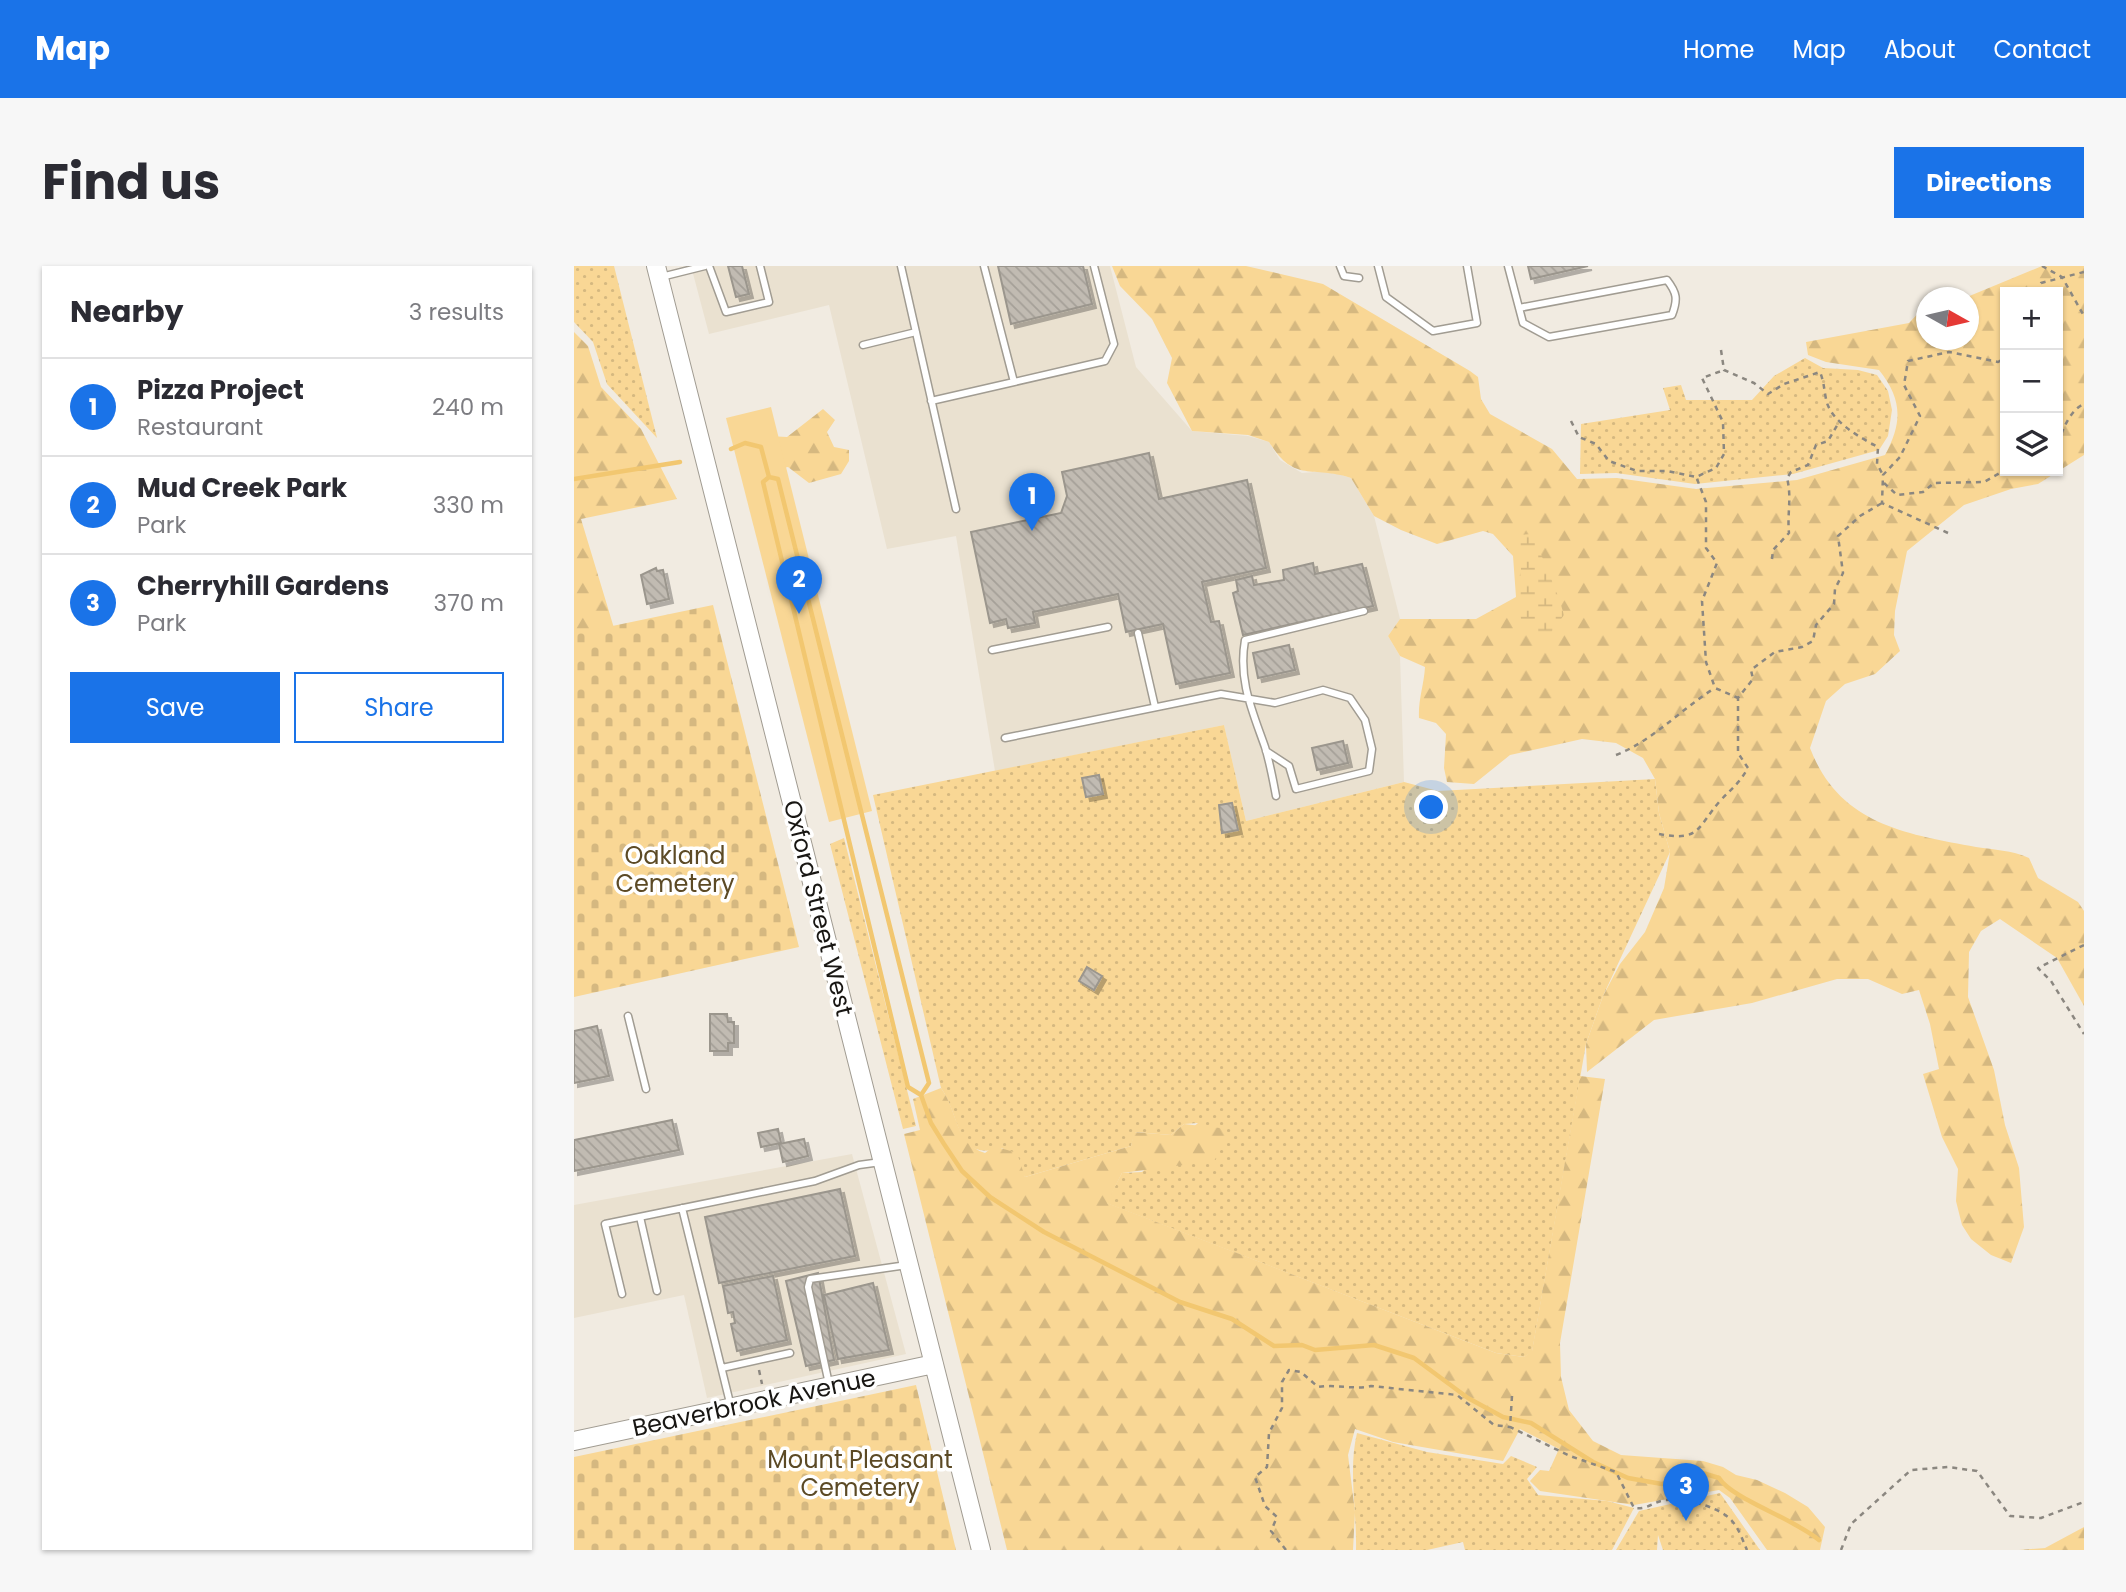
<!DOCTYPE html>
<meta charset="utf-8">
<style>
:root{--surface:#fff;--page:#f7f7f7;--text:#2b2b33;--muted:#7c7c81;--line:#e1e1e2;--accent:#1a73e8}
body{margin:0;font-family:Poppins,sans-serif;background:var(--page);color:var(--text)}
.controls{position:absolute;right:21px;top:21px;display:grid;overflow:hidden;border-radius:0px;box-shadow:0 2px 5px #0004}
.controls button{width:63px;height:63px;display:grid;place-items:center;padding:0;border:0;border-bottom:2px solid var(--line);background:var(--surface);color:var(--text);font:35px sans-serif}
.compass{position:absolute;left:1342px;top:21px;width:63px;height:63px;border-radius:50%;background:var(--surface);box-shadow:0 2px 5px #0004;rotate:98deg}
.you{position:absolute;left:858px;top:542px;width:24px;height:24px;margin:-18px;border:5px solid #fff;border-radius:50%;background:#1a73e8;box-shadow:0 0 0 10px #1a73e833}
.badge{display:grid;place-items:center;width:46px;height:46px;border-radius:50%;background:var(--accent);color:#fff;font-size:23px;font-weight:700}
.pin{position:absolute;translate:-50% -58px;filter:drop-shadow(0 2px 4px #0008)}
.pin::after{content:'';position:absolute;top:37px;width:24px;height:21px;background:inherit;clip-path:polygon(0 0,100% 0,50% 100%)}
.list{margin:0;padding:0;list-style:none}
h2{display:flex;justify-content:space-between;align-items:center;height:91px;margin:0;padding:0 28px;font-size:30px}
h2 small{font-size:23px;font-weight:400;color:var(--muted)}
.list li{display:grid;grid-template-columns:46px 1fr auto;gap:21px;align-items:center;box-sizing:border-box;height:98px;padding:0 28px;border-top:2px solid var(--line)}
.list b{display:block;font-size:26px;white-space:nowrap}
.list p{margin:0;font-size:23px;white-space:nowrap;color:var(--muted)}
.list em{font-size:23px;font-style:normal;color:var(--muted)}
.actions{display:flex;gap:14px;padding:21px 28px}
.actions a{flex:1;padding:16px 0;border:2px solid var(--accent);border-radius:0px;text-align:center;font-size:24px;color:var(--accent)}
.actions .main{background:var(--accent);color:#fff}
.icon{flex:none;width:38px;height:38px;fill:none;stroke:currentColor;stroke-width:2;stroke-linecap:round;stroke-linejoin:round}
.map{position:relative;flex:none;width:1510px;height:1284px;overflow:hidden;border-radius:0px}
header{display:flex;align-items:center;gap:42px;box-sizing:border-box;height:98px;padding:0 35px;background:var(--accent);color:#fff}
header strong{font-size:33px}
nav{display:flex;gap:38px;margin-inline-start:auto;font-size:24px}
.intro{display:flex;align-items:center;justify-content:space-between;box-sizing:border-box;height:168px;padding:0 42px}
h1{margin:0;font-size:49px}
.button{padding:18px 32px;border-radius:0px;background:var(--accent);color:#fff;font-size:24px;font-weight:700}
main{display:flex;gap:42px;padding:0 42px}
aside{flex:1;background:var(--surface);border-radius:0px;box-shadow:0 2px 5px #0004}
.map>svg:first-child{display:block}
</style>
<header>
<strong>Map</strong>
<nav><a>Home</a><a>Map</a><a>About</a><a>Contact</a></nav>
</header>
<div class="intro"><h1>Find us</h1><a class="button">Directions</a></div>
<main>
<aside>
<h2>Nearby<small>3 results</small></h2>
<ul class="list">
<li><span class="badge">1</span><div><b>Pizza Project</b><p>Restaurant</p></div><em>240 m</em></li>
<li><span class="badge">2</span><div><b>Mud Creek Park</b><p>Park</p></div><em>330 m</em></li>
<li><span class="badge">3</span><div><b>Cherryhill Gardens</b><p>Park</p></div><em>370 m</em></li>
</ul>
<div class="actions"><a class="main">Save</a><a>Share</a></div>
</aside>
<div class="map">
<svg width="1510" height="1284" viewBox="0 0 1510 1284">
<defs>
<pattern id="grass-dots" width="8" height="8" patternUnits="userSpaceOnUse" patternTransform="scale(1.75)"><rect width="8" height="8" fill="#f9d795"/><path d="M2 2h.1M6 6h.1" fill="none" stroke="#d5b880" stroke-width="1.8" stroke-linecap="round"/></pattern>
<pattern id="forest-firs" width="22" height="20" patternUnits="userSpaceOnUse" patternTransform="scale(1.75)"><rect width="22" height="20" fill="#f9d795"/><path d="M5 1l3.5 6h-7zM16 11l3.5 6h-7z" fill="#d5b880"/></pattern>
<pattern id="wetland-marsh" width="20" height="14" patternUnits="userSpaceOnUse" patternTransform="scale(1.75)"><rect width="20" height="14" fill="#f9d795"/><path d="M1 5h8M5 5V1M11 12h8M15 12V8" fill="none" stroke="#d5b880"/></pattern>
<pattern id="cemetery-stones" width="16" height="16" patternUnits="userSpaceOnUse" patternTransform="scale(1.75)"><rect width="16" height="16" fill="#f9d795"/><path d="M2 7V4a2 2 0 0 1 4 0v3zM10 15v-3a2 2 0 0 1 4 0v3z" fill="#d5b880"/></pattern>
<pattern id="building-back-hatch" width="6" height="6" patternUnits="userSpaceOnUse" patternTransform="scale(1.75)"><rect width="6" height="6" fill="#c1bbb2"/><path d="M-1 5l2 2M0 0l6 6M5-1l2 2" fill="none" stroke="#a5a098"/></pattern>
<filter id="shadow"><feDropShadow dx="4" dy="4" stdDeviation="0" flood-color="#0004"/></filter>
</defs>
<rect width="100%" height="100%" fill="#f1ebe1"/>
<!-- built -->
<path fill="#eae1d0" d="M 117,0 L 536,0 L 562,101 L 618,165 L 674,170 L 695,176 L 706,194 L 728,207 L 755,205 L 777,212 L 800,250 L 826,353 L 814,370 L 826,390 L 830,516 L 672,555 L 650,459 L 421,505 L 382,270 L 313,283 L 255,39 L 135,68 Z
M 278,888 L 332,1088 L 133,1132 L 110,1029 L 0,1052 L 0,939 Z"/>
<!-- grass -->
<path fill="url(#grass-dots)" d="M 0,0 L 40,0 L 83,172 L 33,118 L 19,76 L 0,56 Z
M 1231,92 L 1249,102 L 1284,104 L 1303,109 L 1314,125 L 1318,144 L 1314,170 L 1305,184 L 1219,208 L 1121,218 L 1042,207 L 1006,208 L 1007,158 L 1096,144 L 1089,122 L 1107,119 L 1112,134 L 1178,134 L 1200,110 Z
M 650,459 L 672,555 L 830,516 L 864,525 L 1081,513 L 1085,547 L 1096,586 L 1029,730 L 1012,778 L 958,1086 L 950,1091 L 922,1087 L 532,937 L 548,907 L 568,906 L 624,857 L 610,858 L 597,869 L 561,866 L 557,880 L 451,911 L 436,887 L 428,882 C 380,896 388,852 367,822 L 299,529 Z
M 270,572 L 342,860 L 329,863 L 256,578 Z
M 783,1167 L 853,1186 L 929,1198 L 937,1190 L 963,1201 L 953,1213 L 964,1229 L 1033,1235 L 1060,1242 L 1038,1284 L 891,1284 L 889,1276 L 853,1284 L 782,1284 C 783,1245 774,1204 783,1167 Z
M 1146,1227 L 1186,1284 L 1089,1284 L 1084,1269 L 1083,1284 L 1042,1284 L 1065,1245 Z"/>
<!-- forest -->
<path fill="url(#forest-firs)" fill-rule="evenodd" d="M 538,0 L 672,0 L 749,18 L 896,105 L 904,111 L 907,133 L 916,148 L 978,183 L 1003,213 L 1043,212 L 1122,223 L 1223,214 L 1311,189 C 1329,156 1328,133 1305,104 L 1252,96 L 1234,89 L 1232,76 L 1335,57 L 1352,39 L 1352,74 L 1394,74 L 1393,31 L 1468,0 L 1510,0 L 1510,189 L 1464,218 L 1437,223 L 1390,239 L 1333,285 L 1321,345 L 1320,369 L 1326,385 L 1301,408 L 1271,418 L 1252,435 L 1236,482 C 1265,558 1331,568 1402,581 C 1421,584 1437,584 1455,592 L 1464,612 L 1504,636 L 1510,645 L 1510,740 L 1483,692 L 1426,653 L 1407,665 L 1395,686 L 1394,731 L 1420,804 L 1431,859 L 1445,902 L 1450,961 L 1437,997 L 1417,989 L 1397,973 L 1388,959 L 1382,935 L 1384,903 L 1368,871 L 1349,808 L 1365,803 L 1356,758 L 1345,724 L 1328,728 L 1294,713 L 1263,713 L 1178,737 L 1080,754 L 1013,806 L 1012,778 L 1029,730 L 1046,698 L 1071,666 L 1090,622 L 1096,586 L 1085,547 L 1081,513 L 1069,492 L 1042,477 L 1008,473 L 936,489 L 900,518 L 873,516 L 870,502 L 872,468 L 862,457 L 845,452 C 844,434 850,419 851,401 L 826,390 L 814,370 L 826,353 L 902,353 L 942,331 L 939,290 L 919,268 L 909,265 L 863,278 L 827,264 L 800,250 L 777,212 C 737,199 721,218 695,176 L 674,169 L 618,165 L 593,117 L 598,92 L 578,53 L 546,20 ZM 1431,26 L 1484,26 L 1484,205 L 1431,205 Z
M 0,66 L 14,80 L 27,121 L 67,163 L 103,233 L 7,253 L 53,405 L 0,462 Z
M 249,143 L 261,154 L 253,166 L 260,181 L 275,184 L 275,195 L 267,208 L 235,217 L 214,201 L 187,207 L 194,170 L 213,171 Z
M 1006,810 L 1031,813 L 986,1077 L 987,1111 L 995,1144 L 1019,1175 L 1047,1189 L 1129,1195 L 1149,1201 L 1162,1209 L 1183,1214 L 1211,1227 L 1234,1241 L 1251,1261 L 1246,1284 L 1193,1284 L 1156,1232 L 1145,1224 L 1060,1239 L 966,1225 L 956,1215 L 966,1204 L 975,1205 L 985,1183 L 946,1163 L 929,1195 L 819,1176 L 781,1163 L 774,1189 L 781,1246 L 779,1284 L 433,1284 L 330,868 L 346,864 L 339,833 L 367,822 C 385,847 380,877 411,887 L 420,880 L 443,887 L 451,911 L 557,880 L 560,866 L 597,869 L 610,858 L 646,862 L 655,869 L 640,895 L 548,907 L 533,937 L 922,1087 L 950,1091 L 958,1085 Z
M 1510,1261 L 1510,1284 L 1445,1284 L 1471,1282 Z"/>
<!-- wetland -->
<path fill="url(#wetland-marsh)" d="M 960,268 C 969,298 982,319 990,349 L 974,371 L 952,364 L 944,346 L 947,303 L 942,269 Z"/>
<!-- cemetery -->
<path fill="url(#cemetery-stones)" d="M 139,339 L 225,681 L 0,731 L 0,368 Z
M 342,1119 L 382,1284 L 0,1284 L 0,1191 Z"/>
<!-- park -->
<path fill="#f9d795" d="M 197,141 L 298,545 L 255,556 L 152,152 Z"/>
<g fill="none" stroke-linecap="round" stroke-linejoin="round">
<!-- stream -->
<path stroke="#f2c770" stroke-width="4.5" d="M 157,183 L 171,177 L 187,181 L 195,211
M 195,211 L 189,216 L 334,821 L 347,829 L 357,857 L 370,878 L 388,905 L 416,931 L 470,966 L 606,1036 L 658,1053 L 700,1080 L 728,1079 L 741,1084 L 800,1079 L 840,1092 L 894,1132 L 929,1151 L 957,1157 L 1019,1196 L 1054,1212 L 1088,1218 L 1122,1205 L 1145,1212 C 1158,1233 1219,1252 1245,1274
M 195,211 L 204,213 L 355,817 L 347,829
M 0,213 L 106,196"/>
</g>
<!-- building -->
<path fill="url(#building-back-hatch)" stroke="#9b968d" stroke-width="2" filter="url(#shadow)" d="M 154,0 L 168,0 L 175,28 L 162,31 Z
M 424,0 L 509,0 L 518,38 L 437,58 Z
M 954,0 L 1014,0 L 957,13 Z
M 575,187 L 585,233 L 673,214 L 692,302 L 628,316 L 637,356 L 645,355 L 656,407 L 602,418 L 589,358 L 552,366 L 544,328 L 459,346 L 461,357 L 434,362 L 432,353 L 416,357 L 397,266 L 487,247 L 493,230 L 488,206 Z
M 739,297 L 741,308 L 788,298 L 799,340 L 669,369 L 659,327 L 664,325 L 662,314 L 678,310 L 680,319 L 710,314 L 709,304 Z
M 82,302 L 83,305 L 89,304 L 95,333 L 73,338 L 67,309 Z
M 715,379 L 721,404 L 684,412 L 679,387 Z
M 769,475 L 774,497 L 743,504 L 738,482 Z
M 525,509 L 529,528 L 512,531 L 508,512 Z
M 658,537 L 664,564 L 648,567 L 645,539 Z
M 513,701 L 528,710 L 520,724 L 505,715 Z
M 136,748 L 153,748 L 154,756 L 160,756 L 160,777 L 154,777 L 154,785 L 136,785 Z
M 23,760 L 35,810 L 0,817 L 0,765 Z
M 98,854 L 105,884 L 0,905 L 0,874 Z
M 204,863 L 207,877 L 187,881 L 184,867 Z
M 230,873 L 234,890 L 209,896 L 205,878 Z
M 266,923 L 281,990 L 145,1017 L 131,951 Z
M 244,1007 L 260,1094 L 232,1100 L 212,1015 Z
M 199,1010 L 213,1074 L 163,1085 L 157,1058 L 161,1057 L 159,1046 L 154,1047 L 149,1020 Z
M 299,1017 L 315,1084 L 264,1093 L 250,1029 Z"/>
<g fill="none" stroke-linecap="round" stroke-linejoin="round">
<!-- lane casing -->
<g stroke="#a19c92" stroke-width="9">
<path id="lane" d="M 135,0 L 152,46 L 195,36 L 186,0
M 327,0 L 382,243
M 766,0 L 770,10 L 785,12
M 804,0 L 812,31 L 859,65 L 903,57 L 893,0
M 934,0 L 949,57 L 975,71 L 1098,49 C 1104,33 1103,27 1093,14 L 945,42
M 87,11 L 131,0
M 289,79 L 342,66
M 440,116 L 531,95 L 540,78 L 520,0
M 357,135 L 440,116 L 410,0
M 564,367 L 581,441
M 418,384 L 534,361
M 431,472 L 647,428 L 701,437 L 749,424 L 776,432 L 791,454 L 798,483 L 795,505 L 722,523 L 715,500 L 692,485
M 702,530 C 699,514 696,497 691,481 C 678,444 664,414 671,374 L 790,345
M 54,750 L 72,823
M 108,942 L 157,1141
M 66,951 L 83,1025
M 48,1028 L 31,958 L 241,915 L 285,899 L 307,896
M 148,1102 L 216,1087
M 255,1118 L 234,1021 L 236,1013 L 333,999"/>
</g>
<!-- secondary casing -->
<g stroke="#a19c92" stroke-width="20">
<path id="secondary" d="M 82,0 L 407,1284
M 0,1175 L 360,1098"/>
</g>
<!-- path -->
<path stroke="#8b8780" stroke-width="2.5" stroke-dasharray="5 5" stroke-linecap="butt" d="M 1468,0 L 1488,11 L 1510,50
M 1462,26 L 1467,17 L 1510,6
M 1147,84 L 1150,104 L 1180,117 L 1194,128 L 1210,118 L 1246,106 C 1250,116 1250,123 1252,133 C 1256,155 1285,171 1304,181 L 1303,198 L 1309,209
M 997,155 L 1005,171 L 1022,178 L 1035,195 L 1063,205 L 1093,205 L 1122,211 L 1142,202 L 1150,188 L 1149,156 L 1128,112 L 1150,104
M 1484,177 C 1489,163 1496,144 1510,138
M 1484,182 L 1484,190
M 1123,213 L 1132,236 L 1132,282 L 1143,297 L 1128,335 L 1132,396 L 1141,422 L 1164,432
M 1310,217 L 1323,229 L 1349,226 L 1360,217 L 1410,216 L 1431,204
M 1374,267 L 1308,237 L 1309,209 L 1326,191 L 1346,150 L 1330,119 L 1334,95 L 1375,86 L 1424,96 L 1431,92
M 1198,293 L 1199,284 L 1215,267 C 1213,247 1218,232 1213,212 L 1217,206 L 1234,199 L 1242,179 L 1254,175 L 1265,156
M 1042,489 C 1080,474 1107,443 1141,422
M 1085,568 C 1127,576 1123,561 1146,535 C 1158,522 1164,519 1174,502 L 1164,487 L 1164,432 L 1179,413 L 1177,404 L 1201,386 L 1228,381 L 1239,375 L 1242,359 L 1260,338 L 1261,323 L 1269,307 L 1264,270 L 1286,250 L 1308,237
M 1510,679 L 1464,702 L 1477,715 L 1510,768
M 185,1104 L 188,1118
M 938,1130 L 936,1161 L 996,1190 L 1042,1206 L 1060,1242 C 1073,1244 1079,1236 1091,1234 C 1109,1232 1139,1239 1154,1251 C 1164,1259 1168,1273 1173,1284
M 712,1284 L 697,1265 L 703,1251 L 691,1240 L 681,1211 L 693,1201 L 695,1167 L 708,1142 L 708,1116 L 715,1104 L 727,1106 L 744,1121 C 763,1118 780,1124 797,1120 L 883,1129 L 920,1159 L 936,1161
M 1267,1284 L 1277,1258 L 1337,1204 L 1374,1201 L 1403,1205 L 1436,1250 L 1467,1252 L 1510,1236"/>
<!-- lane -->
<use href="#lane" stroke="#fff" stroke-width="6"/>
<!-- secondary -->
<use href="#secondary" stroke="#fff" stroke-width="18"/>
</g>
<g text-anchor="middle" stroke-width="7" stroke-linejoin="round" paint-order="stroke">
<!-- park labels -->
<g font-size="24" fill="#5c4a25" stroke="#fff">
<text x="101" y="598">Oakland<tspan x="101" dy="28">Cemetery</tspan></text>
<text x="286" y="1202">Mount Pleasant<tspan x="286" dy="28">Cemetery</tspan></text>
</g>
<!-- street labels -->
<g font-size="24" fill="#181613" stroke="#fff">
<text transform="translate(244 642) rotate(76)" y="8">Oxford Street West</text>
<text transform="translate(180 1137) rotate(-12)" y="8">Beaverbrook Avenue</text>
</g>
</g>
</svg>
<div class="controls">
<button>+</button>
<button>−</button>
<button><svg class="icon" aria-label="layers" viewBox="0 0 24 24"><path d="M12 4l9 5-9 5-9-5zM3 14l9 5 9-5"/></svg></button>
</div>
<svg class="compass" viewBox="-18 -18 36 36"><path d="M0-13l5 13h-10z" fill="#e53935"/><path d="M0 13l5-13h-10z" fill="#7c7c81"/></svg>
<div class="you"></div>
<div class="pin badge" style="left:458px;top:265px">1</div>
<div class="pin badge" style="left:225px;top:348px">2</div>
<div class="pin badge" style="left:1112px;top:1255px">3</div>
</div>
</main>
